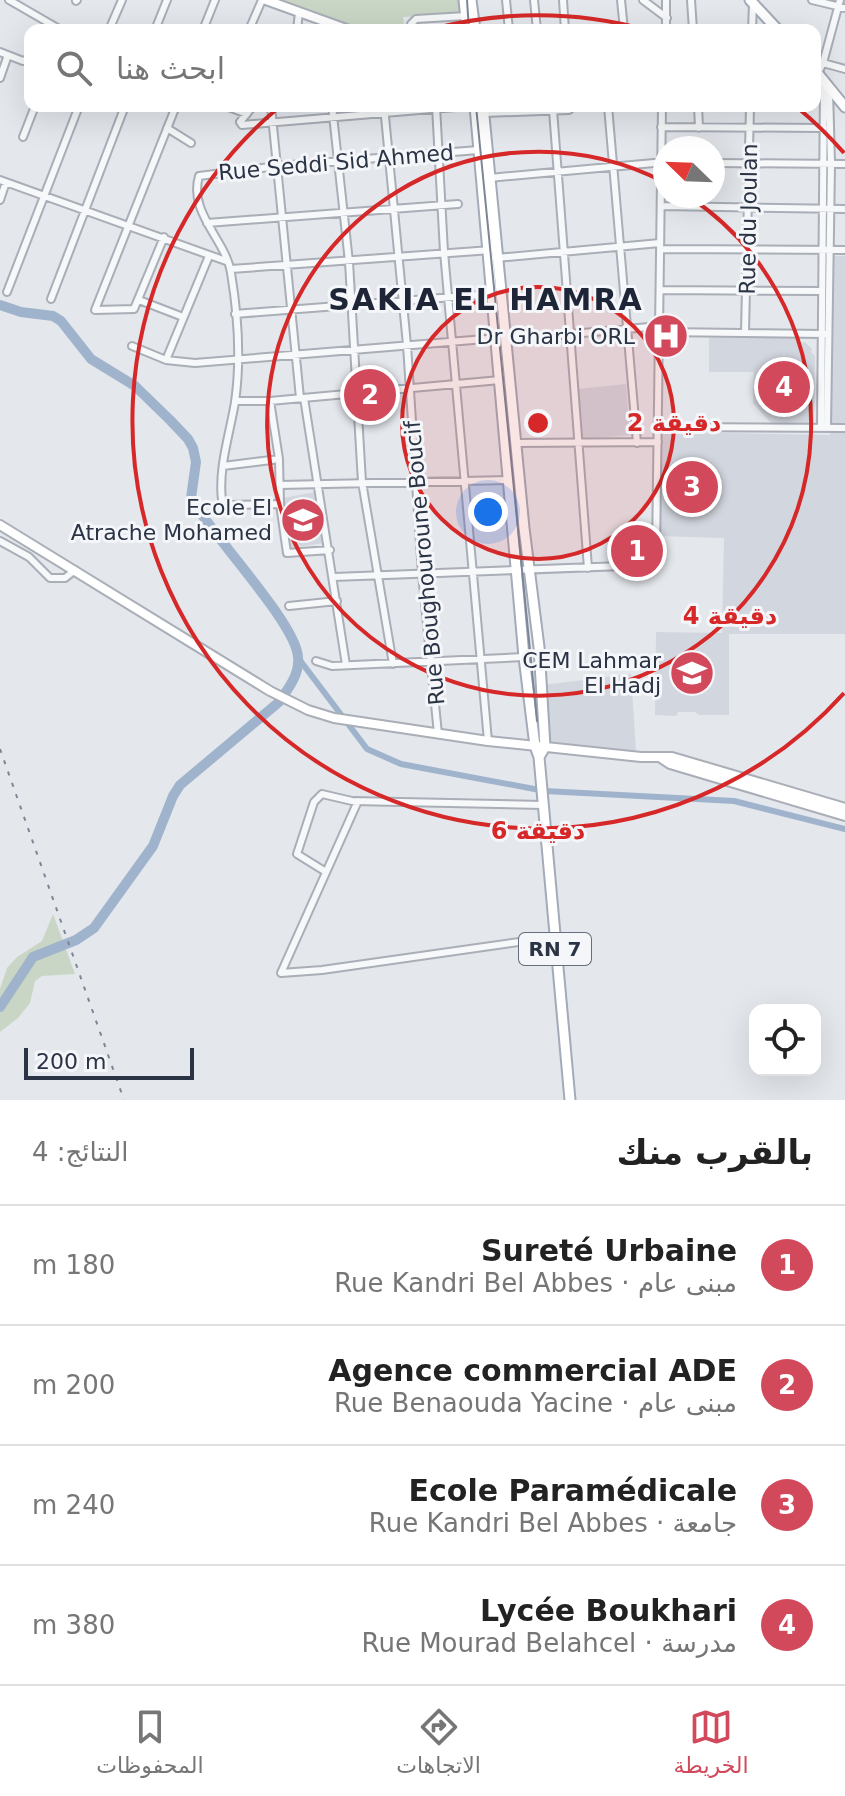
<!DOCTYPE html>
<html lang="ar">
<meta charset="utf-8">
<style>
:root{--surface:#fff;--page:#f2f2f2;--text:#222;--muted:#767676;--line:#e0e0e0;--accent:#d1495b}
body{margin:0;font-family:"DejaVu Sans",Vazirmatn,sans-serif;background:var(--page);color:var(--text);direction:rtl}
.controls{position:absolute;right:24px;bottom:24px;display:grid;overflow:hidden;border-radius:16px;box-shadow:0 8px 32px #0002}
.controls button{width:72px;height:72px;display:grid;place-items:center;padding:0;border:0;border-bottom:2px solid var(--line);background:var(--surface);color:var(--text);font:40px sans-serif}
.compass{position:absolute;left:653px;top:136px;width:72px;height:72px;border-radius:50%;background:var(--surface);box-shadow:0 8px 32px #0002;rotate:293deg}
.scale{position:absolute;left:24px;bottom:20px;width:170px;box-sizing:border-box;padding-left:8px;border:4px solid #2b3445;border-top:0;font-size:22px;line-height:28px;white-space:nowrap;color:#2b3445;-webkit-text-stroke:6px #f4f6f9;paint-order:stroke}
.you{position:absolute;left:488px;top:512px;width:28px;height:28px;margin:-20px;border:6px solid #fff;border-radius:50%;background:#1a73e8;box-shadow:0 0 0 12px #1a73e833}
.badge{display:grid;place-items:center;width:52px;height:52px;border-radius:50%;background:var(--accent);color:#fff;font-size:26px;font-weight:700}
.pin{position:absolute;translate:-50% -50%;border:4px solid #fff;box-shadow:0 2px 8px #0006}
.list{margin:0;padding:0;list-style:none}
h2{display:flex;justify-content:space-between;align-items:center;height:104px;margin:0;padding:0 32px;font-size:34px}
h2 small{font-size:26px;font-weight:400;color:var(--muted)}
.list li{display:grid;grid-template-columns:52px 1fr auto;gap:24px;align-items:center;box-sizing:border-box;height:120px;padding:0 32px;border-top:2px solid var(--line)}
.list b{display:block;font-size:30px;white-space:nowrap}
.list p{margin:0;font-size:26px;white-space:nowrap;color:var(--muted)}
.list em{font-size:26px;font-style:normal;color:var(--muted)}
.icon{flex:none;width:44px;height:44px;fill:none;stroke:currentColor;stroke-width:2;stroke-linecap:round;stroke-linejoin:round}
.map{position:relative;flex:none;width:845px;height:1100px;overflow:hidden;direction:ltr}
.search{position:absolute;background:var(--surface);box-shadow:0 8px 32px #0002;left:24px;right:24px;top:24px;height:88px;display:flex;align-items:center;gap:20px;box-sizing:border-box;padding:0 28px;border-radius:16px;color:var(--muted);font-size:30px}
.sheet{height:584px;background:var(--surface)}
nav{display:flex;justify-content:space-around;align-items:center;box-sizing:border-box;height:112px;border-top:2px solid var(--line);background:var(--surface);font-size:22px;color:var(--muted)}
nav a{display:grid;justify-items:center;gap:4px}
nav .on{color:var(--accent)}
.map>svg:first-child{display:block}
</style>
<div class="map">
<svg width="845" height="1100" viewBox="0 0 845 1100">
<rect width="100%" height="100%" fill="#e4e7ec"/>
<!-- built -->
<path fill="#d2d6de" d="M 832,256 L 845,256 L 845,634 L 729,634 L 729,715 L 699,715 L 695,712 L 678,712 L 676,716 L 655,715 L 656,632 L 722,633 L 724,538 L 658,536 L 659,437 L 665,432 L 830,435 Z
M 795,336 L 801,343 L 805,342 L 812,349 L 811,352 L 815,356 L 814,421 L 810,424 L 771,423 L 753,403 L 754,372 L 709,372 L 709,338 Z
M 626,384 L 630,435 L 582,439 L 577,389 Z
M 316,492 L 324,543 L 290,548 L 283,498 Z
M 631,674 L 636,752 L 548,744 L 544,685 Z"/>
<!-- green -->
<path fill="#c9d6c5" d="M 265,0 L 461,0 L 463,14 L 403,17 L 405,30 L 346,30 Z
M 53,914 L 75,974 L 42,976 L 35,981 L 30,1003 L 18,1018 L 0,1032 L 0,989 L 7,968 L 17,957 L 42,941 Z"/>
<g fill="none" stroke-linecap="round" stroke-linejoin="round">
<!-- canal -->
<path stroke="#9fb4cc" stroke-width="6" d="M 299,659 L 367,749 L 401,764 L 545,791 L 734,801 L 845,829"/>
<!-- river -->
<path stroke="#9fb4cc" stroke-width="10" d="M 0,305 L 21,312 L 53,316 L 61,321 L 91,359 L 135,386 L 170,420 L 188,439 L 193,448 L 196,462 L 191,498 C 212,536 296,623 298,657 C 300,674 288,689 279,702 L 180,785 L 173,796 L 153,846 L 94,928 L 76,940 L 33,957 L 0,1007"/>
<!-- street casing -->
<g stroke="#a9aeb7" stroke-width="10">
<path id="street" d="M 9,0 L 61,30
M 506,0 L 509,30
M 534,0 L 537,30
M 563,0 L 565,30
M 621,0 L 624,30
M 643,0 L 667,18
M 691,0 L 693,30
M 812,0 L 845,8
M 76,1 L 77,0
M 109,30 L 122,0
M 155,30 L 167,0
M 203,30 L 215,0
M 249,30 L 262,0
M 297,30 L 299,12
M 411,30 L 411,24 L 416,19 L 466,16
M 666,30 L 666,0
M 752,30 L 753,4
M 0,52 L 23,61 L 30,58
M 823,63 L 845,69
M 818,73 L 823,63 L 840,0
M 0,78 L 8,55
M 226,106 L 247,114
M 253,106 L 240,122 L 242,125 L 467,106
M 271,106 L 300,398
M 332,106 L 349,262 L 362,482 L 393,664
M 384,106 L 407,345 L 422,574 L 438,734
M 436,106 L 444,252 L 488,741
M 608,106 L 637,443
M 698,106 L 699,128
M 553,110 L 588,568
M 483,113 L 569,110 L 573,106
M 661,127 L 824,128
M 167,128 L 191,143
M 23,137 L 35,106
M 713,163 L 845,164
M 489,178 L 665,162
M 0,180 L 226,261
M 0,200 L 6,182
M 662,206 L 845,209
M 207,223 L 458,204
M 164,237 L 134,309 L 95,310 L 176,106
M 660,249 L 845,250
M 496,258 L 660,243
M 231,269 L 491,250
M 660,290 L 822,291
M 7,292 L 79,106
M 51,299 L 125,106
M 139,300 L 183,317
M 235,314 L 492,294
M 660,332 L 825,334
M 745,333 L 750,106
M 506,340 L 660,326
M 132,346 L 166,360 L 195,363 L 497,338
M 166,360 L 209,256
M 304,398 L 346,665
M 235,401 L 270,401 L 500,380
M 270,401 L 279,459 L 280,504 L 287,553 L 330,550
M 658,427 L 845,428
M 821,428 L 824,84
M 827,428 L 831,164 L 829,89
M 516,443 L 658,442
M 223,466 L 279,459
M 280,485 L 509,480
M 280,504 L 228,505 L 222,500 C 218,468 230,433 235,402 C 241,360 238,315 231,273 C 226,240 188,213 199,176 L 278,166 L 478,150
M 0,541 L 29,557 L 50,578 L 65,578 L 75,570
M 334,577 L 649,565 L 653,563 L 656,553 L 662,106
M 289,606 L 337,601
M 316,661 L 332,666 L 524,657
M 358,801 L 281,973 L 322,970 L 554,937
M 326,872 L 297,854 L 314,802 L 322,794 L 352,801 L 543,805"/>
</g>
<!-- secondary casing -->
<g stroke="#a9aeb7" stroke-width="12">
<path id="secondary" d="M 266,0 L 349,30
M 0,525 L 270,691 L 308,710 L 334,718 L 488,741 L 641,757 L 672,757 L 845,808
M 661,758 L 670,764 L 845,816"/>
</g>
<!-- primary casing -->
<g stroke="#a3abb8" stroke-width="13">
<path id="primary" d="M 464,0 L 467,30
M 471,0 L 475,30
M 750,0 L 778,30
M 815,70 L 845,107
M 475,106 L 524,657 L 535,746 L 539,757 L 570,1100
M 483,106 L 524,528 L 539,647 L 545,747 L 539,757"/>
</g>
<!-- street -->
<use href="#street" stroke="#f7f8fa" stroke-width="6"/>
<!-- secondary -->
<use href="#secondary" stroke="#fff" stroke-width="8"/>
<!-- primary -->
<use href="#primary" stroke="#fff" stroke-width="9"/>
<!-- tram -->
<path stroke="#7d8696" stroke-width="2" d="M 467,0 L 469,30
M 476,106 L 537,721"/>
<!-- rail -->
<path stroke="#7d8696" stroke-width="2" stroke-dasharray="4 8" stroke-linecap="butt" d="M 0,749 L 124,1100"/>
</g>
<!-- distance rings -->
<circle cx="538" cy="423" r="136" fill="#d62828" fill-opacity=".12"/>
<g fill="none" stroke="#d62828" stroke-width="4">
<circle cx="538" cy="423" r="136"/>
<path d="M688 196A272 272 0 1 1 664 182"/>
<path d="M844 693A408 408 0 1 1 278 108M429 30A408 408 0 0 1 647 30M798 108A408 408 0 0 1 844 153"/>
</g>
<!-- icons -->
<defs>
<g id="hospital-disc" transform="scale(2.3)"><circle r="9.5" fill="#d1495b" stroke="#f4f6f9"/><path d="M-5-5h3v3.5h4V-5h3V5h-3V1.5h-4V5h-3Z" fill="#fff"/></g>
<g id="school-disc" transform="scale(2.3)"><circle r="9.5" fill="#d1495b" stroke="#f4f6f9"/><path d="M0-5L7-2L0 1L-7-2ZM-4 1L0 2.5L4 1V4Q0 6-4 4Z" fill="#fff"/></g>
</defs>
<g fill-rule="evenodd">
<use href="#hospital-disc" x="666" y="336"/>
<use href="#school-disc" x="303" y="520"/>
<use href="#school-disc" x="692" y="673"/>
</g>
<g text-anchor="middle" stroke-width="6" stroke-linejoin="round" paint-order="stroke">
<!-- shield labels -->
<rect fill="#f4f6f9" stroke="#676e7b" stroke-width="2" x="519" y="933" width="72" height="32" rx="6"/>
<g font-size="20" font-weight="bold" fill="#2b3445">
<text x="555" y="956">RN 7</text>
</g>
<!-- street labels -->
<g font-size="22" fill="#2b3445" stroke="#f4f6f9">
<text transform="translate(336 162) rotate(-5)" y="8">Rue Seddi Sid Ahmed</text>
<text transform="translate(748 219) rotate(-89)" y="8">Rue du Joulan</text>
<text transform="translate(424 563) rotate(-95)" y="8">Rue Boughouroune Boucif</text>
</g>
<!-- poi labels -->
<g font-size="22" fill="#2b3445" stroke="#f4f6f9" text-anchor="end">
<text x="635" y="344">Dr Gharbi ORL</text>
<text x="272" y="515">Ecole El<tspan x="272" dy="25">Atrache Mohamed</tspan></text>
<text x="661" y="668">CEM Lahmar<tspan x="661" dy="25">El Hadj</tspan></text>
</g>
<!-- district labels -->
<g font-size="30" font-weight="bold" letter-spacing="2" fill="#1d2536" stroke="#f4f6f9">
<text x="486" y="310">SAKIA EL HAMRA</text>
</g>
</g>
<circle cx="538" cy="423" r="12" fill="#d62828" stroke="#f4f6f9" stroke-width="4"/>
<g font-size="24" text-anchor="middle" font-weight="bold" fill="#d62828" stroke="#f4f6f9" stroke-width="6" stroke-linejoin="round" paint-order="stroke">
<text x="674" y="431">2 دقيقة</text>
<text x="730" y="624">4 دقيقة</text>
<text x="538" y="839">6 دقيقة</text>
</g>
</svg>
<div class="controls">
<button><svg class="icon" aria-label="locate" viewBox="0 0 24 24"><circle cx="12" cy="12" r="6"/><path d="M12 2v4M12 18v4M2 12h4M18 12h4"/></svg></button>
</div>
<svg class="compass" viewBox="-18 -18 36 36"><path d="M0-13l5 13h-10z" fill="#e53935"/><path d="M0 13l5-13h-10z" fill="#767676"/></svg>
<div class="scale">200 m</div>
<div class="you"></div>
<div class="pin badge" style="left:637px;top:551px">1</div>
<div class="pin badge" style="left:370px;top:395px">2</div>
<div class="pin badge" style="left:692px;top:487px">3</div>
<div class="pin badge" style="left:784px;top:387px">4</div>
<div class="search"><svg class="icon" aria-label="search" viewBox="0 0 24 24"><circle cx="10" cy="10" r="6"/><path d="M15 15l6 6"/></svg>ابحث هنا</div>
</div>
<section class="sheet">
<h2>بالقرب منك<small>النتائج: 4</small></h2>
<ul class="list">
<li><span class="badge">1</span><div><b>Sureté Urbaine</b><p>مبنى عام · Rue Kandri Bel Abbes</p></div><em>180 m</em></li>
<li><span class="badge">2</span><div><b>Agence commercial ADE</b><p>مبنى عام · Rue Benaouda Yacine</p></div><em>200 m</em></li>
<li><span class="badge">3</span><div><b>Ecole Paramédicale</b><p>جامعة · Rue Kandri Bel Abbes</p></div><em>240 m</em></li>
<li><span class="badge">4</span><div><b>Lycée Boukhari</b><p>مدرسة · Rue Mourad Belahcel</p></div><em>380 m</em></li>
</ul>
</section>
<nav>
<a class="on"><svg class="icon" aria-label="map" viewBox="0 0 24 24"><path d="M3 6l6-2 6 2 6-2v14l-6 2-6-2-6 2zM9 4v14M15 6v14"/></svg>الخريطة</a>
<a><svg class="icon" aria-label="directions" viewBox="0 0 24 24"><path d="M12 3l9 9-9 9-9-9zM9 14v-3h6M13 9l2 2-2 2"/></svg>الاتجاهات</a>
<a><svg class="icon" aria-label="saved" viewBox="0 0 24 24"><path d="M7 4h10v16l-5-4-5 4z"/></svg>المحفوظات</a>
</nav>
